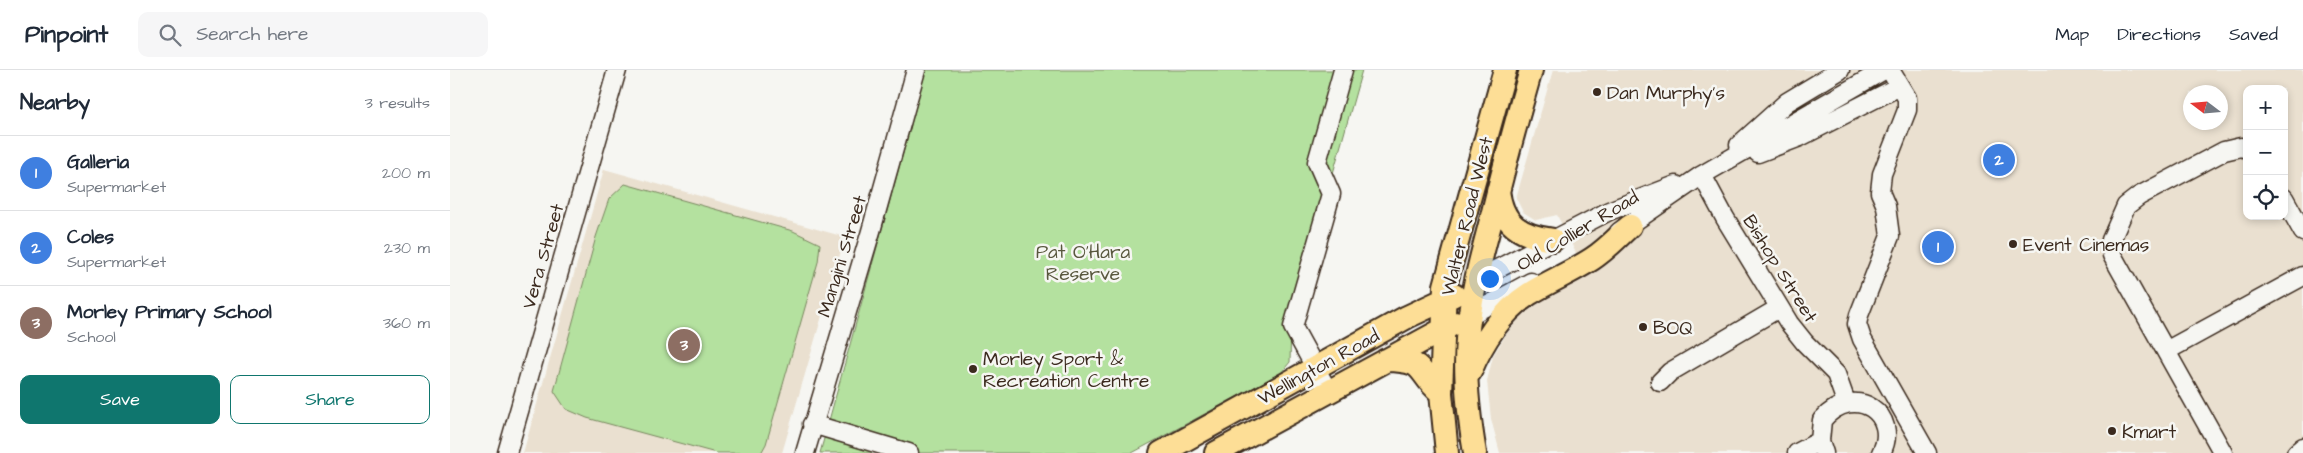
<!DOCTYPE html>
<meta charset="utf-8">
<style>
:root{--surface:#fff;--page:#f6f6f7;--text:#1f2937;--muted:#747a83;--line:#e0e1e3;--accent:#0f766e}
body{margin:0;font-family:"Architects Daughter",sans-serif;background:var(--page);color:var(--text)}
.controls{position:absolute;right:15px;top:15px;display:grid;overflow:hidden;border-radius:10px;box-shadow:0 2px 8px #0003}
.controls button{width:45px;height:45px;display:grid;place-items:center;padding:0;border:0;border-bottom:1px solid var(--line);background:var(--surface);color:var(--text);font:25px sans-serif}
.compass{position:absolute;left:1733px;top:15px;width:45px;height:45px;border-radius:50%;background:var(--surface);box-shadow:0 2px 8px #0003;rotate:286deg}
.you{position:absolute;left:1039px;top:208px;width:18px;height:18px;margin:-12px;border:4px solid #fff;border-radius:50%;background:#1a73e8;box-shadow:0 0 0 8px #1a73e833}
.badge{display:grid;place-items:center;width:32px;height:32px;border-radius:50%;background:var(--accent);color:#fff;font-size:16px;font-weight:700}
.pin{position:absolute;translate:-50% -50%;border:2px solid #fff;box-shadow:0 1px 5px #0006}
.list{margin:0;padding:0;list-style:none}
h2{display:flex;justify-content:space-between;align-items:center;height:65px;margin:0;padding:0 20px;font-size:21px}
h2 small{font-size:16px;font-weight:400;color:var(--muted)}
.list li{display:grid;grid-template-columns:32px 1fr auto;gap:15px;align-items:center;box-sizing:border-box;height:75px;padding:0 20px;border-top:1px solid var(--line)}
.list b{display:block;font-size:19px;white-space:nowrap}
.list p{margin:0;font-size:16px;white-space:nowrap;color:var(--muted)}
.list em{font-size:16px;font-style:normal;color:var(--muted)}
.actions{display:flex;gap:10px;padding:15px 20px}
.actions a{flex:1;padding:11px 0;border:1px solid var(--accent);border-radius:10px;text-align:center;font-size:18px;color:var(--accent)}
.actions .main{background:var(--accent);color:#fff}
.icon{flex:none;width:28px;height:28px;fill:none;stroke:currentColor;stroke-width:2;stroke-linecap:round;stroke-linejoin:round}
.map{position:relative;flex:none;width:1853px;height:383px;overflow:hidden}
header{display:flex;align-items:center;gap:30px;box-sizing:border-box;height:70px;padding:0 25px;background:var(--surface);border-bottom:1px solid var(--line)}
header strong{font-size:24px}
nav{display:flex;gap:28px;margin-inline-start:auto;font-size:18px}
.search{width:350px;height:45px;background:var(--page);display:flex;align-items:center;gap:12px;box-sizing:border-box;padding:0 18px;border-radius:10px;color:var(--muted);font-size:19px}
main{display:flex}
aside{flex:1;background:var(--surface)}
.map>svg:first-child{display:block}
</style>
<header>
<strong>Pinpoint</strong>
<div class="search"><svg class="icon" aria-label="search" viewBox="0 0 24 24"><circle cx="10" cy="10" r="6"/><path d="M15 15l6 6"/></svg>Search here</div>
<nav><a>Map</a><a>Directions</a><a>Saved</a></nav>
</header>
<main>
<aside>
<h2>Nearby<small>3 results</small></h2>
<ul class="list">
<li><span class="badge" style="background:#3f7fe0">1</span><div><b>Galleria</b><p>Supermarket</p></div><em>200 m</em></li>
<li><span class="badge" style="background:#3f7fe0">2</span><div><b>Coles</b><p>Supermarket</p></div><em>230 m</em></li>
<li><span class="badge" style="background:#8d6e63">3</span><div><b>Morley Primary School</b><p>School</p></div><em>360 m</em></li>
</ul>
<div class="actions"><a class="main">Save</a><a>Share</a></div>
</aside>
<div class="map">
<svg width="1853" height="383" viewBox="0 0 1853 383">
<rect width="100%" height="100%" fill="#f6f6f2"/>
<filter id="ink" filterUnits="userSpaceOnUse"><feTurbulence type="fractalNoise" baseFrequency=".02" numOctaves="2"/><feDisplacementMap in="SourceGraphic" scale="10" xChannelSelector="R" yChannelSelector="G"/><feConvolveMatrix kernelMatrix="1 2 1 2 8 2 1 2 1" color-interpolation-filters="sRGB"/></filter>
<g filter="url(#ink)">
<!-- built -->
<path fill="#eae0d0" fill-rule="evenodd" d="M 1103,0 L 1853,0 L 1853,383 L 1050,383 L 1041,349 L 1037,311 L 1043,286 L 1057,263 L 1076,240 L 1136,203 L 1107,145 L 1086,150 L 1073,142 L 1066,128 ZM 1797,19 L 1834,19 L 1834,146 L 1797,146 ZM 1740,22 L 1770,22 L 1770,52 L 1740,52 Z
M 154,99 L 395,167 L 332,383 L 73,383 Z"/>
<!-- green -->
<path fill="#b4e19f" stroke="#78865e" d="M 476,0 L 912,0 L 841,253 L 840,292 L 831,303 L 682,383 L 370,383 Z
M 175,114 L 343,161 L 370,174 L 368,192 L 316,374 L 311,383 L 266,383 L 137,348 L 116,339 L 104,321 L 146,167 L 159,129 Z"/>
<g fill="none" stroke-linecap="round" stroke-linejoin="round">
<!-- minor casing -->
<g stroke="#3b2a1e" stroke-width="21">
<path id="minor" d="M 1440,0 L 1457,28 L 1457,40 L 1432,104 L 1430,122 L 1436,136 L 1440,166 L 1409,245 L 1407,254 L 1412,269 L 1477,383
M 1289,75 L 1337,32 L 1390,0
M 1308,83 L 1350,67 L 1450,16
M 1252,105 L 1275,148 L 1339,253 L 1355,273 L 1386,304 L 1396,332
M 1834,128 L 1853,162
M 1169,162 L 1252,105 L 1434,0
M 1026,210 L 1159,141 L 1226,115
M 1020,245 L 1081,212
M 1716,281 L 1853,206
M 1210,312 L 1220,302 L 1329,238
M 878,321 L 843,257 L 881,124 L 867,92 L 893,0
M 362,354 L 459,383
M 57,383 L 167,0
M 355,383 L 421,161 L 466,0
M 1347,383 L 1370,371
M 1374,383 L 1370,371 L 1372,350 C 1406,311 1451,346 1431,383
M 1773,383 L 1662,185 L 1661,170 L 1676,136 L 1689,126 L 1774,81 L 1791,77 L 1797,79
M 1846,383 L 1853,377"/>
</g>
<!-- major casing -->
<g stroke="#3b2a1e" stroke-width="26">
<path id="major" d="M 1048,120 C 1052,155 1071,166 1103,170
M 936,290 C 979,291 964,300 991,323
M 1020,302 C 1032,273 1052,241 1079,224 C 1100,211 1122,202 1142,189 C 1156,180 1168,167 1180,156
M 711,383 L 957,247 L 1004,225
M 766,383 L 1005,253
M 997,383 L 991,323 L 995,216 L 1055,0
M 1025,383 C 1019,348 1014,305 1017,269 C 1020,231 1029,195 1039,158 C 1052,105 1066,52 1081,0"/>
</g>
<!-- minor -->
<use href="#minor" stroke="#f6f6f2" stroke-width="18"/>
<!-- major -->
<use href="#major" stroke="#fdde96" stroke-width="22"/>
</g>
</g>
<!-- markers -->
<g fill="#3b2a1e" stroke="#f6f6f2" stroke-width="2">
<circle cx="1147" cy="22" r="5"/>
<circle cx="1563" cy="174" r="5"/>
<circle cx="1193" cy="257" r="5"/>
<circle cx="523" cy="299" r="5"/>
<circle cx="1662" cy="361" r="5"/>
</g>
<g text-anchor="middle" stroke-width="5" stroke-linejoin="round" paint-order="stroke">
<!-- poi labels -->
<g font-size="19" fill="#3b2a1e" stroke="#f6f6f2" text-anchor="start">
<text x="1157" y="29">Dan Murphy's</text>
<text x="1573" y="181">Event Cinemas</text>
<text x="1203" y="264">BOQ</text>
<text x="533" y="295">Morley Sport &amp;<tspan x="533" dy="22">Recreation Centre</tspan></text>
<text x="1672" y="368">Kmart</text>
</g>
<!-- street labels -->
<g font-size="19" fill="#3b2a1e" stroke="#f6f6f2">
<text transform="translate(1016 146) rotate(-76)" y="7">Walter Road West</text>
<text transform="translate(1127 160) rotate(-31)" y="7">Old Collier Road</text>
<text transform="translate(92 186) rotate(-74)" y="7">Vera Street</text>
<text transform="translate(391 186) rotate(-73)" y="7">Mangini Street</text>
<text transform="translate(1331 198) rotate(58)" y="7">Bishop Street</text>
<text transform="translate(868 296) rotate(-29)" y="7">Wellington Road</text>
</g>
<!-- park labels -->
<g font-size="19" fill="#59583e" stroke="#f6f6f2">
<text x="633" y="188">Pat O'Hara<tspan x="633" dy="22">Reserve</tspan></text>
</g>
</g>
</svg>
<div class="controls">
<button>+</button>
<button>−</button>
<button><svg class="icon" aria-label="locate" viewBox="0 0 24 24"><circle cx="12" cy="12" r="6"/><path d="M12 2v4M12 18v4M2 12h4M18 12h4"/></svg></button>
</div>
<svg class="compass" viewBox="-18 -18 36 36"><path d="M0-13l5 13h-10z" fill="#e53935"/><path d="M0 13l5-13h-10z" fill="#747a83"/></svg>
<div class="you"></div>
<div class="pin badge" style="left:1488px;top:177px;background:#3f7fe0">1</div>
<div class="pin badge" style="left:1549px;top:90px;background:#3f7fe0">2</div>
<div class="pin badge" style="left:234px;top:275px;background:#8d6e63">3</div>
</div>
</main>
